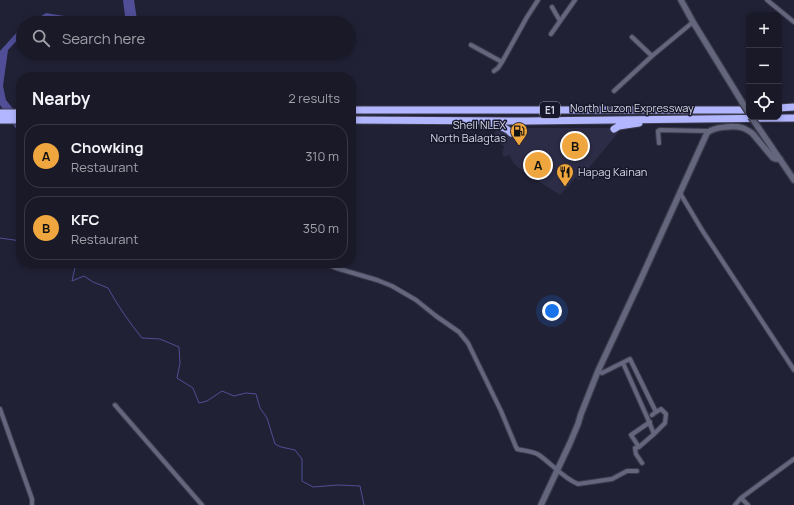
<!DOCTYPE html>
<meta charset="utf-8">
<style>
:root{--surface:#191928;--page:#222230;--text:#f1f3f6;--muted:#9fa0a8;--line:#373845;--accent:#f0a63e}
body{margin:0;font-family:Manrope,sans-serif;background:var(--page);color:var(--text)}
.controls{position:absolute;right:12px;top:12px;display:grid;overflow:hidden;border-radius:8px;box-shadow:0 2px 6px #0003}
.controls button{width:36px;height:36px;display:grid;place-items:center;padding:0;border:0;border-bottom:1px solid var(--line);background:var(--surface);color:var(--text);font:20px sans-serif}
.you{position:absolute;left:552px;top:311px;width:14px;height:14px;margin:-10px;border:3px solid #fff;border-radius:50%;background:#1a73e8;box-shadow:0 0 0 6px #1a73e833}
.badge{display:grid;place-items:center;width:26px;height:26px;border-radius:50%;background:var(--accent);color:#111;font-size:13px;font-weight:700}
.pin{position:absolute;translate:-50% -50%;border:2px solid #fff;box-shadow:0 1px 4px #0006}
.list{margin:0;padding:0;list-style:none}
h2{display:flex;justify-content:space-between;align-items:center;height:52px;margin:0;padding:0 16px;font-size:17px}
h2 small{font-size:13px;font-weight:400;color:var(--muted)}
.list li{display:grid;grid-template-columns:26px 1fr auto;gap:12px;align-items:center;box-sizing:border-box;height:64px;margin:0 8px 8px;padding:0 8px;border:1px solid var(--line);border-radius:16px}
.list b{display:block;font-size:15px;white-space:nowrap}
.list p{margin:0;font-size:13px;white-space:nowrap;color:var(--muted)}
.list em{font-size:13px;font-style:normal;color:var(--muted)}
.icon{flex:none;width:22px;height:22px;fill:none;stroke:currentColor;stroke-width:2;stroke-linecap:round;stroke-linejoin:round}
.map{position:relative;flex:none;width:794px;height:505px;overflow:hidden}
.search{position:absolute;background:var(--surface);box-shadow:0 2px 6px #0003;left:16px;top:16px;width:340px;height:44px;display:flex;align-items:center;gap:10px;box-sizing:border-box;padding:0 14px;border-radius:22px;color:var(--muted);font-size:15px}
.panel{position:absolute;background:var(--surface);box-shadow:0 2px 6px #0003;left:16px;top:72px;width:340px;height:196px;border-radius:16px}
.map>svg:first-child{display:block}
</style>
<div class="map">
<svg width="794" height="505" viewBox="0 0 794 505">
<rect width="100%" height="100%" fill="#212136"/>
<!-- built -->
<path fill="#2c2c47" d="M 497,128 L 622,128 L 579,180 L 576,177 L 560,195 L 526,173 L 514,164 L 509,155 L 504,157 L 502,153 L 504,146 L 492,139 Z"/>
<!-- water -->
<path fill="#4f4e96" d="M 123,0 L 134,0 L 137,20 L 133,23 L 101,23 L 122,18 L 125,16 Z
M 46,13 L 70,17 L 92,23 L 55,23 L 48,21 L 44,23 L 30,23 Z
M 23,27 L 23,34 L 8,50 L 3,86 L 6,100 L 21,119 L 21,136 L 0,105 L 0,51 L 19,30 Z"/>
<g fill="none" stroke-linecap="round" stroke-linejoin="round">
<!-- stream -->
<path stroke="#4f4e96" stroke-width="1" d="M 0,238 L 21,241
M 76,263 L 72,281 L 84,276 L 93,282 L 108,288 C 118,306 129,322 142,338 L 160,339 L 179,347 L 180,363 L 177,378 L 193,388 L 199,403 L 207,401 L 222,391 L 234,396 L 246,393 L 256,394 L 260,408 L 267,418 L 275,444 L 281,447 L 295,450 L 302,459 L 302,481 L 313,487 L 338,485 L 360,486 L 364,505"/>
<!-- street casing -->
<g stroke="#3b3b4c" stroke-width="6">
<path id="street" d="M 767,0 L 794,22
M 552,7 L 560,21
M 551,34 L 575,0
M 632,37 L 652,56
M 471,45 L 502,62
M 494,71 L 498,68 L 502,62 L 527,17 L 538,0
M 614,91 L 652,56 L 693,22
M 659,143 L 658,131 L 660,130 L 708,131
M 680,193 L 702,230 L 794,370
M 324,263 L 336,268 L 377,280 L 392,286 L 416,300 L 436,316 L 459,332 L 468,343 L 501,411 L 516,447 L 517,449 C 524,451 533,451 539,455 C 552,464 564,479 578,484 L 612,479 L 627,471 L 637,471
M 623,363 L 647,417 L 654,434 L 639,447 L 635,448 L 636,454 L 642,463
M 598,371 L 602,373 L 630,359 L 656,412 L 652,415
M 115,405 L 202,505
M 0,409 L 32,499 L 32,505
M 654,434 L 665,423 L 666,414 L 661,409 L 656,412
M 639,447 L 631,435 L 650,422
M 741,498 L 748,505
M 735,505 L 741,498 L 794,459"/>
</g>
<!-- secondary casing -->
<g stroke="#3b3b4c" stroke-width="8">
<path id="secondary" d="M 681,0 L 693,22 L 742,102
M 756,124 L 794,180
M 541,505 L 570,443 L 578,424 L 581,414 L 598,371 L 640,281 L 707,133 C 713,127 735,125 743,128 C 746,129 749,131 752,133 L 773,158 L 776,159 L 780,159"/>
</g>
<!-- highway casing -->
<g stroke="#3b3b4c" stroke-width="9">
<path id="highway" d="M 779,108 L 794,107
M 351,110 L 749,110
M 0,113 L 21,113
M 0,120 L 21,120
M 351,120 L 527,121 L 794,118
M 483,125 C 493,125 504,125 511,133
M 614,129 L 619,126 L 639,123"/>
</g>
<!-- street -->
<use href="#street" stroke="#64667e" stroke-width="4"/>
<!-- secondary -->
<use href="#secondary" stroke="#64667e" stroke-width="5.5"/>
<!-- highway -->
<use href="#highway" stroke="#b2b6ff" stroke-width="7"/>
<!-- secondary-bridge casing -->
<g stroke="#3b3b4c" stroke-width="8" stroke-linecap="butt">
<path id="secondary-bridge" d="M 742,102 L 749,113
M 751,117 L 756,124"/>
</g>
<!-- secondary-bridge -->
<use href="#secondary-bridge" stroke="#64667e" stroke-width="5.5"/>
</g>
<!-- icons -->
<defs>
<g id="fuel-pin" transform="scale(0.9)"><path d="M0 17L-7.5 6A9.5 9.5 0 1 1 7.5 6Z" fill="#f0a63e" stroke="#17182b"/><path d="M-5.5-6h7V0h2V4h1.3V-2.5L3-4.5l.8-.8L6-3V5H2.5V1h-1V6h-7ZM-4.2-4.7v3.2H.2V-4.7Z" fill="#111"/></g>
<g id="restaurant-pin" transform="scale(0.9)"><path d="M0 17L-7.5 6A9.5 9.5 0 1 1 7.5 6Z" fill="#f0a63e" stroke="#17182b"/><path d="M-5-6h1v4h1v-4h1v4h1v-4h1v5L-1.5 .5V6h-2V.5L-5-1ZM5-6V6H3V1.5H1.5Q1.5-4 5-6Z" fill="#111"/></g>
</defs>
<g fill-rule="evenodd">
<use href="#fuel-pin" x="519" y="131"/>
<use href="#restaurant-pin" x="565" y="172"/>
</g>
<g text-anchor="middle" stroke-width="3" stroke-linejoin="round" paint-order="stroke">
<!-- shield labels -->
<rect fill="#17182b" stroke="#9b9cac" stroke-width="1" x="540" y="102" width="20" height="16" rx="3"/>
<g font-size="10" font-weight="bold" fill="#d3d5e3">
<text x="550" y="114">E1</text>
</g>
<!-- street labels -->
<g font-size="11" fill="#d3d5e3" stroke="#17182b">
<text x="632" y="112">North Luzon Expressway</text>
</g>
<!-- poi labels -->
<g font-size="11" fill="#d3d5e3" stroke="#17182b" text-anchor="end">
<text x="506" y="129">Shell NLEX<tspan x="506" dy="13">North Balagtas</tspan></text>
<text x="578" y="176" text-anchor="start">Hapag Kainan</text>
</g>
</g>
</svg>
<div class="controls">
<button>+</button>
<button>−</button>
<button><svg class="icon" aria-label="locate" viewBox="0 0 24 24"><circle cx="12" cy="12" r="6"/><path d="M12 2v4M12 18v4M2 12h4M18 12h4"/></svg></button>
</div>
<div class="you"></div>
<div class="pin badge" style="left:538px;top:165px">A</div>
<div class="pin badge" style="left:575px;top:146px">B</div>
<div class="search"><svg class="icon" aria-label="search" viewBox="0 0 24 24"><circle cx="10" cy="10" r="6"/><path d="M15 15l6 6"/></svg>Search here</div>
<section class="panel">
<h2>Nearby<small>2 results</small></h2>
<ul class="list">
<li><span class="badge">A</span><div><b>Chowking</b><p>Restaurant</p></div><em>310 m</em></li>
<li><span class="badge">B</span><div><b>KFC</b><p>Restaurant</p></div><em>350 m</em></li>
</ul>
</section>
</div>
